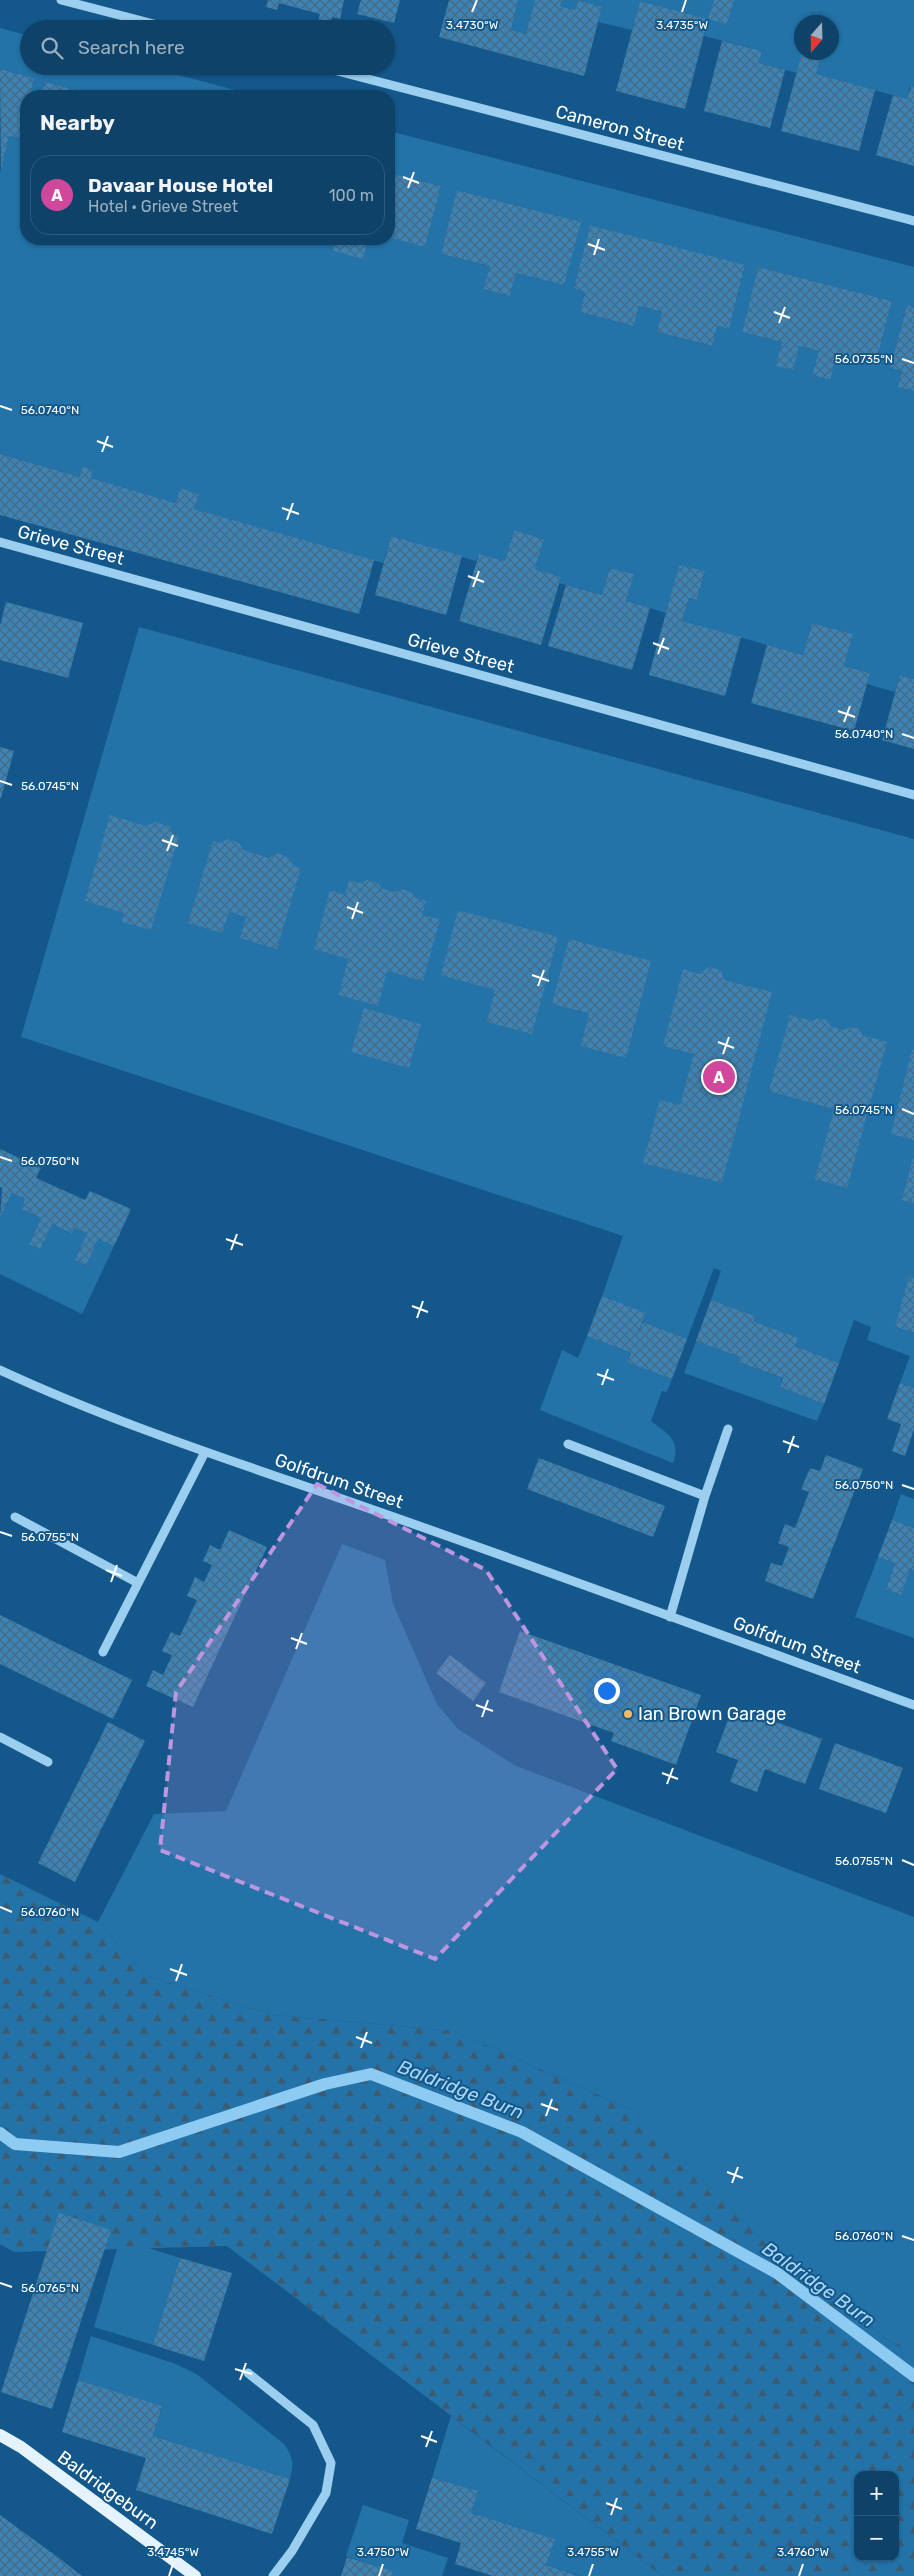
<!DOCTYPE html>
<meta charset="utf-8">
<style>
:root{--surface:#0f4268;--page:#1d4d71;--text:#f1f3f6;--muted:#9bb0c0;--line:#2f5b7c;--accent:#ffb95b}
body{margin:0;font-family:Rubik,sans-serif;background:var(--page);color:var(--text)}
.controls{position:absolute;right:15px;bottom:15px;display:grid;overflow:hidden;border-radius:10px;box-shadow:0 1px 4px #0004}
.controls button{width:45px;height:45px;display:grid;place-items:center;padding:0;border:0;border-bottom:1px solid var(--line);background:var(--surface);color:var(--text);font:25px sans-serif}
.compass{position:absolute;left:794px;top:15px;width:45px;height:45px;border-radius:50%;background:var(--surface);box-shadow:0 1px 4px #0004;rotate:200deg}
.you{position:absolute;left:606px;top:1690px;width:18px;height:18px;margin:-12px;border:4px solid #fff;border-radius:50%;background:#1a73e8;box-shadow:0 0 0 8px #1a73e833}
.badge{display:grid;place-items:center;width:32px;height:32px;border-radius:50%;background:var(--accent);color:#fff;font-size:16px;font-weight:700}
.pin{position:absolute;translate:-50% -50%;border:2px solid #fff;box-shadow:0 1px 5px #0006}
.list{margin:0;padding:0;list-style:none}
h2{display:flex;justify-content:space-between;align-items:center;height:65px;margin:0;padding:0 20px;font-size:21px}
h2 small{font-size:16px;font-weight:400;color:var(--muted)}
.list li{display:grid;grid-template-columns:32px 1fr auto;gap:15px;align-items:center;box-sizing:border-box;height:80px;margin:0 10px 10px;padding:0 10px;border:1px solid var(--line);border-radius:20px}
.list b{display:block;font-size:19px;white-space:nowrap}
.list p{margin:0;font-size:16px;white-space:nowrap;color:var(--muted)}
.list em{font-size:16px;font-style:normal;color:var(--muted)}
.icon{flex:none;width:28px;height:28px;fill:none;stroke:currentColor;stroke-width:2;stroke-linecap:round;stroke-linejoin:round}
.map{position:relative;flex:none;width:914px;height:2576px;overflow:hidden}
.search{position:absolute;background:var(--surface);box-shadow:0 1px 4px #0004;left:20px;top:20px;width:375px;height:55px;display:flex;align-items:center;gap:12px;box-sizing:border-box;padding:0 18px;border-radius:28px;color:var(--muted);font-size:19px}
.panel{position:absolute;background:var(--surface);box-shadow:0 1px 4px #0004;left:20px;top:90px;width:375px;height:155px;border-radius:20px}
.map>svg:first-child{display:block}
</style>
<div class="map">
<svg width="914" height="2576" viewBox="0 0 914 2576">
<defs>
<pattern id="forest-firs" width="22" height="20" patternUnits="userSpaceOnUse" patternTransform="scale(1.25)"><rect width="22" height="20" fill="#2372a8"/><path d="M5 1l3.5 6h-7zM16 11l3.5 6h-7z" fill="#3c5b71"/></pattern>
<pattern id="building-cross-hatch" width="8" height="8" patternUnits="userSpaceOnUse" patternTransform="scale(1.25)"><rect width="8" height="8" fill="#3d83b4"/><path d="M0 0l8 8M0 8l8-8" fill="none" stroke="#446a85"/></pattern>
</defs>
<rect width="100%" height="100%" fill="#14588b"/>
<!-- green -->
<path fill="#2372a8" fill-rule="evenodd" d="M 518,0 L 535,0 L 526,34 L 511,30 Z
M 562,0 L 914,0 L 914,87 L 910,86 L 907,99 L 816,74 L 821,56 L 805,53 L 832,52 L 832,22 L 802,22 L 802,53 L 797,73 L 759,63 L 762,51 L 704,36 L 708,19 L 640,1 L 632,30 L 598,22 L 602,7 L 578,0 L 575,10 L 560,6 Z
M 0,28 L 29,36 L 29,66 L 144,66 L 258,96 L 100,96 L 45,82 L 41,96 L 30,96 L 34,78 L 0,69 Z
M 26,110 L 26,239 L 336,239 L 333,251 L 363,258 L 368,239 L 389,237 L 425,246 L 441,186 L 389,173 L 389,131 L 914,267 L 914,307 L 907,305 L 890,368 L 902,371 L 899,387 L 914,391 L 914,679 L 900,675 L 895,692 L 867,684 L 870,673 L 844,666 L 853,634 L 812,623 L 803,655 L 682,621 L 689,598 L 697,600 L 705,572 L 679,565 L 666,613 L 626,601 L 633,574 L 610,568 L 602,595 L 559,583 L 560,577 L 535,569 L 544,539 L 514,530 L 505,561 L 479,554 L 476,561 L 391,536 L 383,563 L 194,509 L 198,494 L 180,489 L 176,503 L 91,478 L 93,470 L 83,467 L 80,477 L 0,454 L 0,173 L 9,136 L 19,138 ZM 458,190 L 580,222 L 564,285 L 516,273 L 510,296 L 483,289 L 490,266 L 441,254 ZM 590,225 L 745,266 L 729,328 L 717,326 L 711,346 L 657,332 L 662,312 L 639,306 L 634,326 L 580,312 L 585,292 L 574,288 ZM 758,267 L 892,301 L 875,366 L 836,356 L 829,380 L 812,375 L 819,351 L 742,332 Z
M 139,627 L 914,839 L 914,1388 L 900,1383 L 910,1356 L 867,1340 L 871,1327 L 854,1320 L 839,1363 L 795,1346 L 797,1338 L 753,1321 L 755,1316 L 711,1300 L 721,1271 L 714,1268 L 687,1339 L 643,1322 L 645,1313 L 602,1296 L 623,1236 L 21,1037 Z
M 12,1193 L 25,1199 L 21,1209 L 41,1218 L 29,1244 L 52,1224 L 71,1234 L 75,1228 L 87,1233 L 75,1260 L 85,1266 L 98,1239 L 114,1246 L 82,1314 L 0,1274 L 0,1218 Z
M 587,1336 L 630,1353 L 628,1362 L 672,1379 L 667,1392 L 662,1391 L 651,1421 C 668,1434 681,1440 673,1463 L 540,1410 L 562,1350 L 578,1358 Z
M 696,1341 L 740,1357 L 738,1362 L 782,1378 L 780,1387 L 824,1404 L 817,1421 L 684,1373 Z
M 901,1494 L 914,1499 L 914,1528 L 892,1520 Z
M 342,1544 L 385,1560 L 393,1604 L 437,1704 L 458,1729 L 516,1766 L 914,1917 L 914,2385 L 899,2344 L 891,2343 L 764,2242 L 634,2111 L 454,2031 L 273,2015 L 147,1976 L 98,1922 L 154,1814 L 226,1811 Z
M 878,1557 L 895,1563 L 886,1588 L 900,1595 L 910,1569 L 914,1570 L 914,1638 L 855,1617 Z
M 120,2239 L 180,2258 L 153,2345 L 94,2327 Z
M 91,2336 L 176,2364 L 198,2375 L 284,2444 C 293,2457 294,2464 290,2479 L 153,2436 L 162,2407 L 78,2380 Z
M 451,2416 L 663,2576 L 581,2576 L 546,2565 L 554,2539 L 471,2513 L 477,2491 L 432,2478 Z
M 363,2505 L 409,2520 L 402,2543 L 448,2558 L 442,2576 L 391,2576 L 392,2571 L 346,2556 Z"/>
<!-- forest -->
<path fill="url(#forest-firs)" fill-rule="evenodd" d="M 0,1874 L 98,1922 L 147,1976 L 273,2015 L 454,2031 L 634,2111 L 764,2242 L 891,2343 L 899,2344 L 914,2385 L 914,2576 L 663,2576 L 227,2246 L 14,2252 L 0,2244 ZM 858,2475 L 895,2475 L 895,2557 L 858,2557 Z"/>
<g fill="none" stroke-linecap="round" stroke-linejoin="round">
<!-- stream -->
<path stroke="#8ecbf3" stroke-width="12" d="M 0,2133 L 15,2144 L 119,2152 L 325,2084 L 371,2074 L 522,2132 L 777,2273 L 914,2376"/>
</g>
<!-- building -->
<path fill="url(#building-cross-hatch)" d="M 268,0 L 344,0 L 340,19 L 332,17 L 330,25 L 318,21 L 320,14 L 279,3 L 277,10 L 266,7 Z
M 361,0 L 400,0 L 394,23 L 357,14 Z
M 449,0 L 518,0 L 511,30 L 526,34 L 535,0 L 562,0 L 560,6 L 575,10 L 578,0 L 602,7 L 584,76 L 439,37 Z
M 714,0 L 734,0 L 727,24 L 708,19 Z
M 640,1 L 708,19 L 685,109 L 616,91 Z
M 722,41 L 762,51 L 759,63 L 785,70 L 770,128 L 704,111 Z
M 802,52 L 821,56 L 816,74 L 875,90 L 859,151 L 781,131 Z
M 0,69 L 34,78 L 30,96 L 26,96 L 26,110 L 19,138 L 9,136 L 1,170 Z
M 45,82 L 99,96 L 41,96 Z
M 911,86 L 914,87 L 914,166 L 876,155 L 893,95 L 907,99 Z
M 389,173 L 441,186 L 425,247 L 389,237 Z
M 457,190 L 581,222 L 564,285 L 516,273 L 510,296 L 483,289 L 490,266 L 441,254 Z
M 590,225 L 745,265 L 729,329 L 717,326 L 712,346 L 657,332 L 662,312 L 651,309 L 639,306 L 634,326 L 580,312 L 585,292 L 574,288 Z
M 336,239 L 368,239 L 363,259 L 333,251 Z
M 758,267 L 892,301 L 875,366 L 836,356 L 830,380 L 812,375 L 819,351 L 799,346 L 793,370 L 776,366 L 782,342 L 742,332 Z
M 907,305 L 914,307 L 914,391 L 898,387 L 902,371 L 890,368 Z
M 0,454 L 80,477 L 82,466 L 93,470 L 91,478 L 176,503 L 180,488 L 199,494 L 194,509 L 374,560 L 359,614 L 0,515 Z
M 514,530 L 544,539 L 535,569 L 561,577 L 541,645 L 459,621 L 479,554 L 505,561 Z
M 391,536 L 462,556 L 446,615 L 375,595 Z
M 679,565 L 705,571 L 697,600 L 689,598 L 682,621 L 741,637 L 725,696 L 649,675 Z
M 610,568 L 634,574 L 626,601 L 650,608 L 632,670 L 548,646 L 566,585 L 602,595 Z
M 6,602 L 83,623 L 68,678 L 0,660 L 0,626 Z
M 812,623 L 853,634 L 844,666 L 870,673 L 854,731 L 751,703 L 767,645 L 803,655 Z
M 900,675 L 914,679 L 914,749 L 882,740 Z
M 0,747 L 14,751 L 1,798 L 0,798 Z
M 110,815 L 146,826 L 155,822 L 169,826 L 174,834 L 179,836 L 151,930 L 122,922 L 124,913 L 85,901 Z
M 228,839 L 239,843 L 243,850 L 269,858 L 277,853 L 289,858 L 293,865 L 301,868 L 277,949 L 240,938 L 246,917 L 229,912 L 222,933 L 188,923 L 213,841 L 220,843 Z
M 349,880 L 360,883 L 367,880 L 378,883 L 381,888 L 394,892 L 402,889 L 411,892 L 416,898 L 426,901 L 422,915 L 440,919 L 423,981 L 387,971 L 378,1006 L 339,995 L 348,959 L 314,949 L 330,890 L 345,895 Z
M 458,910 L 558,937 L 532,1034 L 487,1022 L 495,990 L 441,975 Z
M 569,939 L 651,961 L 626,1058 L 581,1046 L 589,1013 L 552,1004 Z
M 708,967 L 721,970 L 724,980 L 772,992 L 722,1183 L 643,1163 L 660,1100 L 680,1105 L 694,1054 L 663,1046 L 683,969 L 700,974 Z
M 364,1008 L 421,1024 L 409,1068 L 351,1052 Z
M 790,1015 L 812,1021 L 818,1018 L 828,1021 L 830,1026 L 844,1030 L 850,1027 L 860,1029 L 862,1035 L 887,1042 L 847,1188 L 815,1179 L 834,1109 L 769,1091 Z
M 912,1050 L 914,1050 L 914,1140 L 891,1134 Z
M 0,1149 L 41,1168 L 36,1178 L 85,1200 L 90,1191 L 131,1209 L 114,1246 L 98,1239 L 86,1266 L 75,1260 L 87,1233 L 74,1228 L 72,1234 L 52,1224 L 40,1249 L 29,1244 L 41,1218 L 21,1209 L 25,1199 L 12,1193 L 0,1218 L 2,1188 L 0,1187 Z
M 913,1158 L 914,1158 L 914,1203 L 902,1200 Z
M 909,1277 L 914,1278 L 914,1332 L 895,1327 Z
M 602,1296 L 646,1313 L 635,1340 L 643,1322 L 687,1339 L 672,1379 L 627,1362 L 631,1353 L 587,1336 Z
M 711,1300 L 755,1316 L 753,1321 L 798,1338 L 795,1346 L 839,1363 L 824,1404 L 780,1387 L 783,1378 L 738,1362 L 740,1357 L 696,1341 Z
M 900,1383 L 914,1388 L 914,1429 L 905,1456 L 892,1451 L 901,1424 L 887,1419 Z
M 826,1455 L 863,1469 L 813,1599 L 765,1581 L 771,1563 L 782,1566 L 789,1547 L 778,1543 L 785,1524 L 795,1528 L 809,1492 L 801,1489 L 810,1468 L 820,1471 Z
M 539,1458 L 665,1506 L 653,1537 L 527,1489 Z
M 892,1520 L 914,1528 L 914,1570 L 910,1569 L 901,1595 L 886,1589 L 895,1563 L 878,1557 Z
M 229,1530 L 267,1547 L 193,1707 L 146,1686 L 153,1670 L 163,1675 L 172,1655 L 162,1651 L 171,1632 L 180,1636 L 197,1600 L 187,1596 L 195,1577 L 204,1582 L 212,1565 L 203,1561 L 210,1545 L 220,1550 Z
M 0,1615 L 132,1680 L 113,1719 L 0,1664 Z
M 520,1631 L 701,1695 L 676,1765 L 611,1741 L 614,1733 L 499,1692 Z
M 450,1655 L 486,1683 L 473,1701 L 436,1673 Z
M 733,1706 L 822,1739 L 805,1784 L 765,1769 L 757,1792 L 730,1782 L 738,1760 L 716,1752 Z
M 108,1722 L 145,1741 L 75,1882 L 38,1863 Z
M 835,1743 L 903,1768 L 886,1813 L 819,1789 Z
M 59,2213 L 111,2230 L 52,2409 L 1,2392 Z
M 180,2258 L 232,2273 L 204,2361 L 153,2345 Z
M 78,2380 L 162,2406 L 153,2436 L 290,2479 L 272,2534 L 136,2490 L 146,2458 L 62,2432 Z
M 432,2478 L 478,2491 L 471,2513 L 555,2539 L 546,2565 L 579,2576 L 493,2576 L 455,2564 L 461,2543 L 416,2529 Z
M 0,2515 L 59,2558 L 82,2576 L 0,2576 Z
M 347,2557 L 393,2571 L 391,2576 L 341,2576 Z"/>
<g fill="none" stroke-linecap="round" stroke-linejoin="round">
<!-- minor -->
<path stroke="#9ccef0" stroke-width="9" d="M 61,0 L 173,29
M 318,66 L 914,221
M 0,542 L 914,795
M 0,1370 C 125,1428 255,1468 385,1514 C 562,1576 738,1641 914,1705
M 568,1444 L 705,1496
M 15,1517 L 138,1583
M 670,1617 L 705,1496 L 728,1429
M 103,1652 L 205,1452
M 0,1737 L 48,1762
M 248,2373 L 313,2425 L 331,2463 L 326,2493 L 292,2551 L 273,2576"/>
<!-- major -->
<path stroke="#e5f3ff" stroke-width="12" d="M 0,2435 L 21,2447 L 195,2576"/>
</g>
<!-- marked area -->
<path fill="#bd96df" fill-opacity="0.2" stroke="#bd96df" stroke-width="4" stroke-dasharray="10 6" stroke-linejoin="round" d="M 317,1484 L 486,1570 L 617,1769 L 435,1959 L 160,1850 L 176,1692 Z"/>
<!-- ticks -->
<path fill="none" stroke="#fff" stroke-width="2" d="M 472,12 L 477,0M 682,12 L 686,0M 403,177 L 419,183M 408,188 L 414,172M 588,244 L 605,250M 594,255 L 599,239M 774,312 L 790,318M 779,323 L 785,307M 902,359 L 914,363M 0,406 L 12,410M 97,441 L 113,447M 102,452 L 108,436M 282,508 L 299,514M 287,520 L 293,503M 468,576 L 484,582M 473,587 L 479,571M 653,643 L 669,649M 658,654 L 664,638M 838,711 L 855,717M 844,722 L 850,706M 902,734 L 914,738M 0,781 L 12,785M 162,840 L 178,846M 167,851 L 173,835M 347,907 L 363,913M 352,919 L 358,902M 532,975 L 549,981M 538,986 L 544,970M 718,1042 L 734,1048M 723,1054 L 729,1037M 902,1109 L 914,1114M 0,1157 L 12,1161M 226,1239 L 243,1245M 231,1250 L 237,1234M 412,1306 L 428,1312M 417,1318 L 423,1301M 597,1374 L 614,1380M 602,1385 L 608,1369M 783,1441 L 799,1447M 788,1453 L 794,1436M 902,1485 L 914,1489M 0,1532 L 12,1536M 106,1570 L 122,1576M 111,1582 L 117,1565M 291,1638 L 307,1644M 296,1649 L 302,1633M 476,1705 L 493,1711M 482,1717 L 488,1700M 662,1773 L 678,1779M 667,1784 L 673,1768M 902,1860 L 914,1865M 0,1907 L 12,1912M 170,1969 L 187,1975M 176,1981 L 182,1964M 356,2037 L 372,2043M 361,2048 L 367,2032M 541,2104 L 558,2110M 546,2116 L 552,2099M 727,2172 L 743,2178M 732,2183 L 738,2167M 902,2236 L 914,2240M 0,2283 L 12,2287M 235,2369 L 252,2374M 240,2380 L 246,2363M 421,2436 L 437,2442M 426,2447 L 432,2431M 606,2503 L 622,2509M 611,2515 L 617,2498M 169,2576 L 173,2564M 379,2576 L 383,2564M 589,2576 L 593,2564M 799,2576 L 803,2564"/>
<!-- markers -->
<circle fill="#ffb95b" stroke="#14588b" stroke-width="2" cx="628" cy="1714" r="5"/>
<g text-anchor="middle" stroke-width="4" stroke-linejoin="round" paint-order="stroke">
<!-- street labels -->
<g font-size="18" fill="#fff" stroke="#14588b">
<text transform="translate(620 128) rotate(15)" y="6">Cameron Street</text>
<text transform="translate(71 545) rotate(15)" y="6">Grieve Street</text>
<text transform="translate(461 653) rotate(15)" y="6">Grieve Street</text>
<text transform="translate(339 1481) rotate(19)" y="6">Golfdrum Street</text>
<text transform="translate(797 1645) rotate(20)" y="6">Golfdrum Street</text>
<text transform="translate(108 2490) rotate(36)" y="6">Baldridgeburn</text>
</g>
<!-- poi labels -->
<g font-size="18" fill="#fff" stroke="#14588b" text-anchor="start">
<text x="638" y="1720">Ian Brown Garage</text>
</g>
<!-- water labels -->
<g font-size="19" font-style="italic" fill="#a8d7f7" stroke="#14588b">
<text transform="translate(461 2089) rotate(21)" y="7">Baldridge Burn</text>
<text transform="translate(819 2284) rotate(35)" y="7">Baldridge Burn</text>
</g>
</g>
<g font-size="12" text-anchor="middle" fill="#fff" stroke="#14588b" stroke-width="4" stroke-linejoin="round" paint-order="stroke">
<text x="472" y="29">3.4730°W</text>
<text x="682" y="29">3.4735°W</text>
<text x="864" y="363">56.0735°N</text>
<text x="50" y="414">56.0740°N</text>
<text x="864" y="738">56.0740°N</text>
<text x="50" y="790">56.0745°N</text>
<text x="864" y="1114">56.0745°N</text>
<text x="50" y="1165">56.0750°N</text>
<text x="864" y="1489">56.0750°N</text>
<text x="50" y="1541">56.0755°N</text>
<text x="864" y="1865">56.0755°N</text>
<text x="50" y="1916">56.0760°N</text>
<text x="864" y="2240">56.0760°N</text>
<text x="50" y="2292">56.0765°N</text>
<text x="173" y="2556">3.4745°W</text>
<text x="383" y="2556">3.4750°W</text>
<text x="593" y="2556">3.4755°W</text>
<text x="803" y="2556">3.4760°W</text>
</g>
</svg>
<div class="controls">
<button>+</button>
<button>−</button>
</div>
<svg class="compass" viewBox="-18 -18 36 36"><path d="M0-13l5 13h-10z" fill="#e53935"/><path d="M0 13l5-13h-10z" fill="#9bb0c0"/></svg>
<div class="you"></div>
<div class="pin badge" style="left:719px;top:1077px;background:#d1479c">A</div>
<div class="search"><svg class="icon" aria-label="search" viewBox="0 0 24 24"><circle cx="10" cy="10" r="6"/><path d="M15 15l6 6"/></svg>Search here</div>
<section class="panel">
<h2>Nearby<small></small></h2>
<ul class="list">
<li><span class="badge" style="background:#d1479c">A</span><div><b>Davaar House Hotel</b><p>Hotel · Grieve Street</p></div><em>100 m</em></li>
</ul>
</section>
</div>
